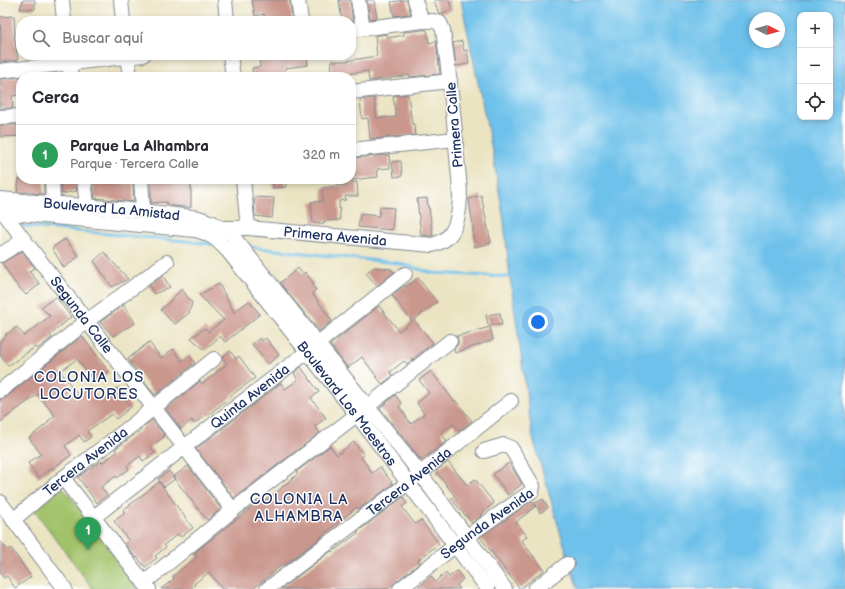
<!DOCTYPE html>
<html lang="es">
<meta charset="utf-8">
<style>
:root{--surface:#fff;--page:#f7f7f7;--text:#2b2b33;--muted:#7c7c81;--line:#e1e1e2;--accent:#ea580c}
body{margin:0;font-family:"Balsamiq Sans",sans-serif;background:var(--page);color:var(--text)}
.controls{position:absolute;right:12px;top:12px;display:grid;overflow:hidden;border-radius:8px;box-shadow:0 2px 6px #0003}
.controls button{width:36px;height:36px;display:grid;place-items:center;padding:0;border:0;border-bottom:1px solid var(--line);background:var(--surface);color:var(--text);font:20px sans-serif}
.compass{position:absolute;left:749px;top:12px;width:36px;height:36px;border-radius:50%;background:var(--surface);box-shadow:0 2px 6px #0003;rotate:96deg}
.you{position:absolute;left:538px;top:322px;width:14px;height:14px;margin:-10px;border:3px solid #fff;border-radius:50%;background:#1a73e8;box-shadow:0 0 0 6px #1a73e833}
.badge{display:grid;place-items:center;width:26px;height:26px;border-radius:50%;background:var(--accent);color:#fff;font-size:13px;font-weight:700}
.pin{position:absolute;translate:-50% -33px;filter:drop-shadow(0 1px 2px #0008)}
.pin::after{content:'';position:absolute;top:21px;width:14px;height:12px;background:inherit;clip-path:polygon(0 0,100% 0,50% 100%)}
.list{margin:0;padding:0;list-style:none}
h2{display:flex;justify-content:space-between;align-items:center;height:52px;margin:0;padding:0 16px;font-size:17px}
h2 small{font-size:13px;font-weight:400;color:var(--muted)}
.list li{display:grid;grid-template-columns:26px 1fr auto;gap:12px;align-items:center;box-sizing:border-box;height:60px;padding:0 16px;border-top:1px solid var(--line)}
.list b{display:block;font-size:15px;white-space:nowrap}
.list p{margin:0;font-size:13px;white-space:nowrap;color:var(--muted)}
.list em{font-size:13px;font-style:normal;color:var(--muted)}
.icon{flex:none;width:22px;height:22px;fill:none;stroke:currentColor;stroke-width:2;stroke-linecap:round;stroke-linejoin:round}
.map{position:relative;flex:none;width:845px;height:589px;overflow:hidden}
.search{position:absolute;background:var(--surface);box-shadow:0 2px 6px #0003;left:16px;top:16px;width:340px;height:44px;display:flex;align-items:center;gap:10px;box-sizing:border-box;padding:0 14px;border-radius:16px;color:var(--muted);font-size:15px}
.panel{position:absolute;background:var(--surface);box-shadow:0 2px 6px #0003;left:16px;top:72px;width:340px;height:112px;border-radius:16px}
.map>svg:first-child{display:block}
</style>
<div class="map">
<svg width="845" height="589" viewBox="0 0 845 589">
<rect width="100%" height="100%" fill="#fff"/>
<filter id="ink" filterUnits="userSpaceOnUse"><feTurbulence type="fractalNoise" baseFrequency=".025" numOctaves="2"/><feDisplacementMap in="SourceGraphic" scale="8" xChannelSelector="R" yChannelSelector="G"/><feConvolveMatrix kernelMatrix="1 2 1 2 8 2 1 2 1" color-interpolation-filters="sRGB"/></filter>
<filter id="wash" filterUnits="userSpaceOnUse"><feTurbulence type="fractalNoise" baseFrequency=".012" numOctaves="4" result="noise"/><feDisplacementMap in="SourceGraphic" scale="16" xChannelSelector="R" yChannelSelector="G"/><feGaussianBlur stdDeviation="0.9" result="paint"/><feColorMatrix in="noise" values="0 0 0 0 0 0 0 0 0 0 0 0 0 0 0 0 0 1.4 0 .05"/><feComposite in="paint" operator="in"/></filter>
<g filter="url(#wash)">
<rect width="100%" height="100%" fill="#ebe4c3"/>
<!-- green -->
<path fill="#a2c26a" stroke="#5e7864" d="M 62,486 L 142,589 L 93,589 L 35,511 Z"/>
<!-- water -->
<path fill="#6ec1ea" stroke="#4478a4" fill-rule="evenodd" d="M 461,0 L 845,0 L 845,589 L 578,589 L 558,525 L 532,434 L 510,277 L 504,222 L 493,155 ZM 800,15 L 830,15 L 830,117 L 800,117 ZM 755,18 L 779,18 L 779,42 L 755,42 Z"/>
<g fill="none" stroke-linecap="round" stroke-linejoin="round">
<!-- stream -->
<path stroke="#6ec1ea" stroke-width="3" d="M 22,226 L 186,241 L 212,244
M 248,247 L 397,263 L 433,273 L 510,277"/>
</g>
<g id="blocks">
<!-- building -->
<path fill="#ca978d" d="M 23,0 L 35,0 L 35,9 L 20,9 Z
M 252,0 L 290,0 L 292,21 L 265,21 L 264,14 L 255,16 Z
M 339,0 L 350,0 L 353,21 L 342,21 Z
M 367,0 L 374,0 L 377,18 L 370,19 Z
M 404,0 L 407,0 L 411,14 L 394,16 L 391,2 Z
M 434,0 L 449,0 L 452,10 L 439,14 Z
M 14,16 L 15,35 L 14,35 L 18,60 L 0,62 L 0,43 L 1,43 L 0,17 Z
M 423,30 L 427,30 L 429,43 L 436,41 L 440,74 L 410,77 L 410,75 L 369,81 L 368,71 L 347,74 L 347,77 L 332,77 L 331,61 L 345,61 L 377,56 L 375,36 L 387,34 L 388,38 L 404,35 L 404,32 Z
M 462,41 L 464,51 L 467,50 L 469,64 L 456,66 L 453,43 Z
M 259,55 L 307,55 L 308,65 L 285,68 L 286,77 L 253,77 L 252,68 L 260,67 Z
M 21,77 L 21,95 L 12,96 L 13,108 L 0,108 L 0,79 Z
M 408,94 L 412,124 L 414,124 L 415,135 L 370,139 L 368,118 L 362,119 L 360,100 L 374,98 L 377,118 L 396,117 L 393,96 Z
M 0,125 L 21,125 L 21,136 L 0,137 Z
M 389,155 L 390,168 L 377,169 L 378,177 L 351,180 L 351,158 Z
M 401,161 L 402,176 L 394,177 L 392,162 Z
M 19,179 L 44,179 L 44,194 L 32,193 L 32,192 L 17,192 Z
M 61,179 L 76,179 L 77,191 L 61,194 Z
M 151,179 L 191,179 L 191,207 L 183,207 L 167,205 L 167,202 L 151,203 Z
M 273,179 L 285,179 L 286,187 L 273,188 Z
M 94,182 L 133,184 L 134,202 L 95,198 L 94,191 Z
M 346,182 L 357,182 L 358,196 L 345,196 L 346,200 L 339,201 L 340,220 L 324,221 L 324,223 L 313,223 L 311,202 L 323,201 L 322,188 L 346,185 Z
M 481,195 L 491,243 L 475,247 L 473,235 L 473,227 L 469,199 Z
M 255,197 L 274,198 L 272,218 L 255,216 L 254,204 Z
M 427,198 L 428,208 L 429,208 L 433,236 L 431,236 L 421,235 L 417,199 Z
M 380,207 L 394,208 L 392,230 L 358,227 L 360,214 L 379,216 Z
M 65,239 L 79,256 L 64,268 L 52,248 Z
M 22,251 L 35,268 L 29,271 L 40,284 L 26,295 L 15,283 L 2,263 Z
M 104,252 L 128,279 L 112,287 L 94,261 Z
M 374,267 L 391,269 L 394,272 L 377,286 L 366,273 Z
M 298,268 L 303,274 L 305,272 L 314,284 L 312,285 L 316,290 L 312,293 L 332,321 L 319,331 L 280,283 Z
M 163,276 L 170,287 L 154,294 L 149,285 Z
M 418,278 L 437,302 L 414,320 L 433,343 L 407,364 L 404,361 L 390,372 L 393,376 L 382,384 L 362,357 L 348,368 L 330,345 L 379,306 L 399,331 L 412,321 L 392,295 L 404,286 L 405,287 Z
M 219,284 L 234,312 L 249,301 L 260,314 L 225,342 L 220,336 L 205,350 L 191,338 L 205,328 L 208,332 L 224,320 L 199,295 Z
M 182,289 L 192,303 L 189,313 L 175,324 L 169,319 L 161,310 Z
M 56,297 L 71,317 L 50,335 L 52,338 L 37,349 L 35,347 L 8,366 L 0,355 L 0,341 L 6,336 L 5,335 L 17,327 L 24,336 L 50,316 L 41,307 Z
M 124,305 L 135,323 L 113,336 L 100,322 Z
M 500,313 L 502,325 L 488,325 L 486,315 Z
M 490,327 L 493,340 L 455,353 L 454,349 L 458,344 L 458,340 L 457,336 Z
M 82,336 L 109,372 L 95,383 L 77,359 L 60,371 L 79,396 L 90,387 L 100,401 L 117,388 L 131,407 L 116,419 L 112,414 L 87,431 L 91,437 L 84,442 L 79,435 L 65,446 L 71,455 L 52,469 L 52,468 L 38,478 L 28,463 L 41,454 L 29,438 L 49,422 L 48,421 L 55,416 L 38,394 L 0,422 L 0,399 L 5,398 Z
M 260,338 L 262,341 L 266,338 L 279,355 L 268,364 L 252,344 Z
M 149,342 L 161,358 L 173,349 L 182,361 L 189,355 L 195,363 L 155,395 L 128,359 Z
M 230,351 L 236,359 L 239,356 L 255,378 L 230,396 L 231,397 L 208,415 L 207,414 L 194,424 L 192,420 L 181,429 L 166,409 L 200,381 L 202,384 L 221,369 L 227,364 L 222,357 Z
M 301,367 L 319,392 L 311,398 L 326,418 L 315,426 L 320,433 L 234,498 L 196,449 L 281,383 L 285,389 L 298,380 L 294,373 Z
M 431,371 L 454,401 L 455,400 L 472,421 L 459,431 L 453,424 L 441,433 L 447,441 L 421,460 L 380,408 L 395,395 L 402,404 L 399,406 L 411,424 L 424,414 L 417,403 L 429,393 L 419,380 Z
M 152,420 L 165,436 L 150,447 L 155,453 L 143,461 L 140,456 L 127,466 L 129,469 L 117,478 L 116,476 L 101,487 L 107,495 L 97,503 L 78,477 L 101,461 L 102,463 L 117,452 L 115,449 L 141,430 L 140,429 Z
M 354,442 L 364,455 L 361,457 L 372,473 L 380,467 L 393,484 L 359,509 L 357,507 L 321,536 L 322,537 L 284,565 L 283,564 L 253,589 L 222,589 L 209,572 L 194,584 L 195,585 L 190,589 L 161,589 L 174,579 L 173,576 L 197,557 L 194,553 L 263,498 L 265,501 L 283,487 L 282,487 L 298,474 L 296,472 L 330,446 L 337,455 Z
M 448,462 L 467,485 L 475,479 L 494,503 L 480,515 L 481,516 L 472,523 L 451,499 L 455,496 L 437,473 L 437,470 Z
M 509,463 L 522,484 L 508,495 L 493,474 Z
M 188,466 L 221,509 L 207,520 L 173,477 Z
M 169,471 L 175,479 L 164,487 L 158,479 Z
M 159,482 L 193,528 L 181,537 L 178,534 L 164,545 L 166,547 L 155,556 L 157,558 L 145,567 L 137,557 L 136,558 L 125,544 L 129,541 L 114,521 L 125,513 L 123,510 Z
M 403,497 L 407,503 L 402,507 L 415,524 L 421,520 L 439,544 L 418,560 L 420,563 L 387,589 L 281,589 L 331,551 L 332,552 L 358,533 L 357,532 Z
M 543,499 L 548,508 L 540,513 L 535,503 Z
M 532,501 L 536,506 L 516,522 L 527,536 L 522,541 L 544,570 L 520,589 L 480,537 Z
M 0,541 L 8,550 L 11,548 L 31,577 L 15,588 L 7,576 L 4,578 L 0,573 Z
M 457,571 L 463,579 L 457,585 L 460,589 L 417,589 L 431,576 L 435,582 L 445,572 L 449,577 Z"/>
</g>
</g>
<g filter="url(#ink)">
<use href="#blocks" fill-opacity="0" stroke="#838a90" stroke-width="1"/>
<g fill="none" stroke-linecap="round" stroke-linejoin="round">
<!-- minor casing -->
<g stroke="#838a90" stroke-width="16">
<g id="minor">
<path d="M 62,0 L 64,21"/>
<path d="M 121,0 L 123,21"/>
<path d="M 225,0 L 227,21"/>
<path d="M 298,0 L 301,21"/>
<path d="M 358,0 L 363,28"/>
<path d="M 415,0 L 422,21"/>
<path d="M 68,55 L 71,77"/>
<path d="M 127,55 L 130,77"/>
<path d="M 230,55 L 233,77"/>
<path d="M 0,71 L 143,55"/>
<path d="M 351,92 L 450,81"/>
<path d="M 0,117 L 21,116"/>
<path d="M 351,150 L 456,139"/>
<path d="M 52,179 L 53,203"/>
<path d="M 84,179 L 87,206"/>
<path d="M 141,179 L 143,211"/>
<path d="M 243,179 L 248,228"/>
<path id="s1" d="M 0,199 L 143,211 L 199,218 L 213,223 L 226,231 L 232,235 L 420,473 L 505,589"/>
<path id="s2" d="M 0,212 L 195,230 C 211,234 216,239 228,251 L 357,415 L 488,589"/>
<path id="s3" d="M 4,213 L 24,240 L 233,510"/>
<path id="s4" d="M 221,229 L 222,228 L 248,228 L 432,245 C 442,242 448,239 453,230 C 464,208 459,180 457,157 C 454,115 449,72 443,30 L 440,23 L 433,21 L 422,21 L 351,30"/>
<path d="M 0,255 L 24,240"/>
<path d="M 0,391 L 87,321 L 167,262"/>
<path d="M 63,478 L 149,589"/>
<path d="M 0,502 L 65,589"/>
<path id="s5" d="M 94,517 L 307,352 L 405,274"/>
<path id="s6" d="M 13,520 L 63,478 L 131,426 L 214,359"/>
<path d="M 144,583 L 233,510 L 368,406 L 450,341"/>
<path id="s7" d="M 267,589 L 408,483 L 511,401"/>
<path id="s8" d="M 400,589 L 466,537 L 532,491 L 533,486 L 511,448 L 504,445 L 484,451"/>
<path d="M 535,589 L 567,564"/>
</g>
</g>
<!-- minor -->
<use href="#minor" stroke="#fff" stroke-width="14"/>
</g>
</g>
<g text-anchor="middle" stroke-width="3" stroke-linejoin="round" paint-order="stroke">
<!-- street labels -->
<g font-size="14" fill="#1b2f5e" stroke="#fff">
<text transform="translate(454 125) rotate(-95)" y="5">Primera Calle</text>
<text dy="5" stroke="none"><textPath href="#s1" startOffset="112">Boulevard La Amistad</textPath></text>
<text dy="5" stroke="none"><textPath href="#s4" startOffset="115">Primera Avenida</textPath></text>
<text dy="5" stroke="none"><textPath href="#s3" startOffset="128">Segunda Calle</textPath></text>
<text dy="5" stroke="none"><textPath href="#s5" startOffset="197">Quinta Avenida</textPath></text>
<text dy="5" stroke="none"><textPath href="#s2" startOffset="429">Boulevard Los Maestros</textPath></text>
<text dy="5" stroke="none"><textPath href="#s6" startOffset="93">Tercera Avenida</textPath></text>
<text dy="5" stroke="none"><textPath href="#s7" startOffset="178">Tercera Avenida</textPath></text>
<text dy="5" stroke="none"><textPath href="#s8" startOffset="109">Segunda Avenida</textPath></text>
</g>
<!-- neighbourhood labels -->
<g font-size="15" letter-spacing="1" fill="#1b2f5e" stroke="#fff">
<text x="89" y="382">COLONIA LOS<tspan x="89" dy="17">LOCUTORES</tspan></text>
<text x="299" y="504">COLONIA LA<tspan x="299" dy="17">ALHAMBRA</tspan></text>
</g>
</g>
</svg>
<div class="controls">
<button>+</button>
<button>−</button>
<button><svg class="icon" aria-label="locate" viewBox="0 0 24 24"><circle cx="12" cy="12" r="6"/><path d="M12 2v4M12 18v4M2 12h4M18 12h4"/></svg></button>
</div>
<svg class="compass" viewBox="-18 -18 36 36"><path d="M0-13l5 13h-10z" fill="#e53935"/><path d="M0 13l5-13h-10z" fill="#7c7c81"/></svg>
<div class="you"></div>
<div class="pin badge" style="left:88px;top:550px;background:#2e9e5b">1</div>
<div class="search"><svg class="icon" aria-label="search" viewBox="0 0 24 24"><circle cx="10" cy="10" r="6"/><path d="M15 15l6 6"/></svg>Buscar aquí</div>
<section class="panel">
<h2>Cerca<small></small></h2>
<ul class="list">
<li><span class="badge" style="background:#2e9e5b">1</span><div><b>Parque La Alhambra</b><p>Parque · Tercera Calle</p></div><em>320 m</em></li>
</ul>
</section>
</div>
